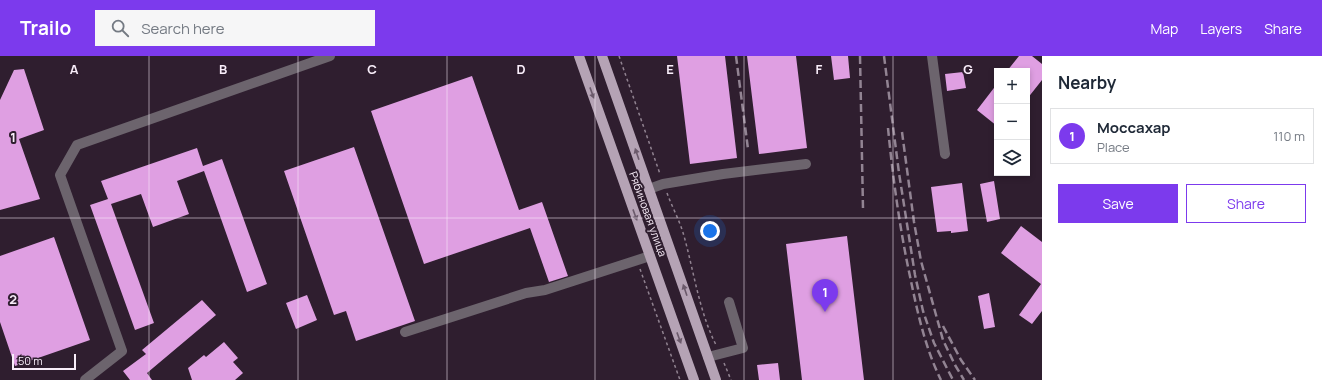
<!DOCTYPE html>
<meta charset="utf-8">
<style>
:root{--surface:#fff;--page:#f6f6f7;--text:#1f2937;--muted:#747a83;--line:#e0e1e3;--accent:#7c3aed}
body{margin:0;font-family:Manrope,sans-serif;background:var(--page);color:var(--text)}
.controls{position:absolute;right:12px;top:12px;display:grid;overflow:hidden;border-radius:0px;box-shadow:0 2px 6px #0003}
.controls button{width:36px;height:36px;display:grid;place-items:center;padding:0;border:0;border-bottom:1px solid var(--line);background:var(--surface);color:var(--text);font:20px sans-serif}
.scale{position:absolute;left:12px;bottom:10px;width:64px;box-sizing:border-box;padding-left:4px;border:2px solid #f9eefa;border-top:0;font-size:11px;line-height:14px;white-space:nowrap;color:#f9eefa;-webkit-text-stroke:3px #2f1e2f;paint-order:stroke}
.you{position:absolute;left:710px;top:175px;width:14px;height:14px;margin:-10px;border:3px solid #fff;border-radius:50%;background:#1a73e8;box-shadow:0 0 0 6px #1a73e833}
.badge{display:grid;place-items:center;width:26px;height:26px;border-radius:50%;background:var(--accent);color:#fff;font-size:13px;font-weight:700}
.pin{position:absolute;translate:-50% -33px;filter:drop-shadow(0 1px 2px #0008)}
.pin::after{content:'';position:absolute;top:21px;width:14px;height:12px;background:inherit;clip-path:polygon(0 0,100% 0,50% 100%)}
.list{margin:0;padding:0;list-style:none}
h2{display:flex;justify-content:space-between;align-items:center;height:52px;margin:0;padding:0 16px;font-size:17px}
h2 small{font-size:13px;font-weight:400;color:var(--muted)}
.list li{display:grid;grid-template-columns:26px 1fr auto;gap:12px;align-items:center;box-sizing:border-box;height:56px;margin:0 8px 8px;padding:0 8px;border:1px solid var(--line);border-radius:0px}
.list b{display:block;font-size:15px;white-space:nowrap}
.list p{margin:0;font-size:13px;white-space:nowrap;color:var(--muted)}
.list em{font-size:13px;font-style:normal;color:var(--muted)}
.actions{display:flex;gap:8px;padding:12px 16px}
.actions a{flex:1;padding:9px 0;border:1px solid var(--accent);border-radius:0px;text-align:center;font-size:14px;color:var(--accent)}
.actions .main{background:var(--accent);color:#fff}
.icon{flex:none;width:22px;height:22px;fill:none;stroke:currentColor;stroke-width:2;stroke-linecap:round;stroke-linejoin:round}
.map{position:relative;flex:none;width:1042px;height:324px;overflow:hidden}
header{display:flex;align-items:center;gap:24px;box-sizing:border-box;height:56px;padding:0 20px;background:var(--accent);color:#fff}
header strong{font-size:19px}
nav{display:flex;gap:22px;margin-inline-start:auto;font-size:14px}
.search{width:280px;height:36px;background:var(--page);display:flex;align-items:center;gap:10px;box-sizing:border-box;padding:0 14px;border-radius:0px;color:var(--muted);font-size:15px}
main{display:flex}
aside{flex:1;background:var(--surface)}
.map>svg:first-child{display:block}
</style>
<header>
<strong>Trailo</strong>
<div class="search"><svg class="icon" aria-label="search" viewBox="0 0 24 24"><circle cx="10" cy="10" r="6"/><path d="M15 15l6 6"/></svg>Search here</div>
<nav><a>Map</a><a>Layers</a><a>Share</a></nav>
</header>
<main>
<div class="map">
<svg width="1042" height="324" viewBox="0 0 1042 324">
<rect width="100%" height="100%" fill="#2f1e2f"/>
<!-- building -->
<path fill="#df9fe2" d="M 677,0 L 725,0 L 737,102 L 690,108 Z
M 747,0 L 796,0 L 807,92 L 759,98 Z
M 831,0 L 848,0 L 850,22 L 834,24 Z
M 1019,0 L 1032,0 L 1042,8 L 1042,24 L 1027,43 L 1027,15 L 1007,15 Z
M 24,13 L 44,74 L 19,83 L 40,143 L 0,154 L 0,44 L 14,14 Z
M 963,16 L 966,32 L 947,35 L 945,18 Z
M 472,20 L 519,154 L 542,146 L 568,220 L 549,226 L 530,172 L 424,208 L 371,55 Z
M 997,28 L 997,70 L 977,54 Z
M 354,91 L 415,265 L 356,285 L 346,255 L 334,259 L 284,115 Z
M 197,92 L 203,110 L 222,103 L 267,228 L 247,236 L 204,115 L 177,125 L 189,158 L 153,171 L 141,138 L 111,148 L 154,267 L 135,274 L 90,149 L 108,143 L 101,125 Z
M 994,125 L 1000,163 L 987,166 L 980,128 Z
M 962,127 L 968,175 L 951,177 L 951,175 L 937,176 L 931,131 Z
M 1021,170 L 1042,186 L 1042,255 L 1032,268 L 1019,259 L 1041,228 L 1001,197 Z
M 847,180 L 864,324 L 802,324 L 786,188 Z
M 54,181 L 90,284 L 15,310 L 0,266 L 0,200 Z
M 989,237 L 995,271 L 984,273 L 978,240 Z
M 307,239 L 317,264 L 296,273 L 286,247 Z
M 202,244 L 216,259 L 147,317 L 152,324 L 130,324 L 123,315 L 146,298 L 142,294 Z
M 224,286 L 238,302 L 233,306 L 243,317 L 235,324 L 192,324 L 188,312 L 204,299 L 206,301 Z
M 778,307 L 780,324 L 759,324 L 757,309 Z"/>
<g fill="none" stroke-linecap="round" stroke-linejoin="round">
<!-- path -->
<path stroke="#918391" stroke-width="1.5" stroke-dasharray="3 3" stroke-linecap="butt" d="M 619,0 L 660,118
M 667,137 C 672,151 680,165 684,180 C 694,216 699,255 716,289
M 640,213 L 680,324
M 724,307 L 731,324"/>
<!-- minor -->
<path stroke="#6c646d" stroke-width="10" d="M 932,0 L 945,98
M 649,133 L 663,128 L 723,118 L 806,108
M 405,276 L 526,237 L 545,234 L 650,200
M 708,301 L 743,292 L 729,246
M 85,324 L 122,295 L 60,119 L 77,89 L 330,0"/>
<!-- major -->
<path stroke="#b5a3b5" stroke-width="10" d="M 579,0 L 694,324
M 602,0 L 716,324"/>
<!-- rail -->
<path stroke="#928493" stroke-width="2.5" stroke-dasharray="8 4" stroke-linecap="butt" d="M 736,0 L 748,93
M 860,0 L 863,153
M 884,0 L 899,117 L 915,219 L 923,255 L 934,287 L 953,324
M 888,72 C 893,123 900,175 911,225 C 918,259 926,294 941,324
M 902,76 L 914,166 L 921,205 L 943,284 L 955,309 L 964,324
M 943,270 L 961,304 L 975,324"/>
</g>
<!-- one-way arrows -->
<defs><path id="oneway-solid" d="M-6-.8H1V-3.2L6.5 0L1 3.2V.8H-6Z"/></defs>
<g fill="#6b5a6b">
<use href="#oneway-solid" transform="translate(592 37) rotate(70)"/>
<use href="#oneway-solid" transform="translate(637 98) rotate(-109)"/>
<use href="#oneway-solid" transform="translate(635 159) rotate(70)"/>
<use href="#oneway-solid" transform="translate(685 234) rotate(-109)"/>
<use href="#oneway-solid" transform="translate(679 282) rotate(70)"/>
</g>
<!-- grid -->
<path fill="none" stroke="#f9eefa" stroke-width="1" stroke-opacity="0.55" d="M 149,0 L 149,324M 298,0 L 298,324M 447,0 L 447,324M 595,0 L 595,324M 744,0 L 744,324M 893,0 L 893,324M 0,162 L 1042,162"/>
<g text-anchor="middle" stroke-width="4" stroke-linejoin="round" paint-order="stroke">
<!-- street labels -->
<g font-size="11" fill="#f9eefa" stroke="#2f1e2f">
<text transform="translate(648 158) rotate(70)" y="4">Рябиновая улица</text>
</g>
</g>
<g font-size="13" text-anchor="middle" font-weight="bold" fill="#f9eefa" stroke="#2f1e2f" stroke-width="4" stroke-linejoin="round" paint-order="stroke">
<text x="74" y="18">A</text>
<text x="223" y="18">B</text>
<text x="372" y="18">C</text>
<text x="521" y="18">D</text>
<text x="670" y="18">E</text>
<text x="819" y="18">F</text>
<text x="968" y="18">G</text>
<text x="13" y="86">1</text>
<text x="13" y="248">2</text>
</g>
</svg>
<div class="controls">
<button>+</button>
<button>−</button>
<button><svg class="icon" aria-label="layers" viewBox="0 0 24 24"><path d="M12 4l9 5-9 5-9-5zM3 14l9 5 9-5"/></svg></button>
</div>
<div class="scale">50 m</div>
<div class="you"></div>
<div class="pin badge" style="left:825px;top:256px">1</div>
</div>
<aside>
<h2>Nearby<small></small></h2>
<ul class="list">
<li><span class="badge">1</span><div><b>Моссахар</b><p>Place</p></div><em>110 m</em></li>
</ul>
<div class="actions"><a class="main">Save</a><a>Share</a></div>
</aside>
</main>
